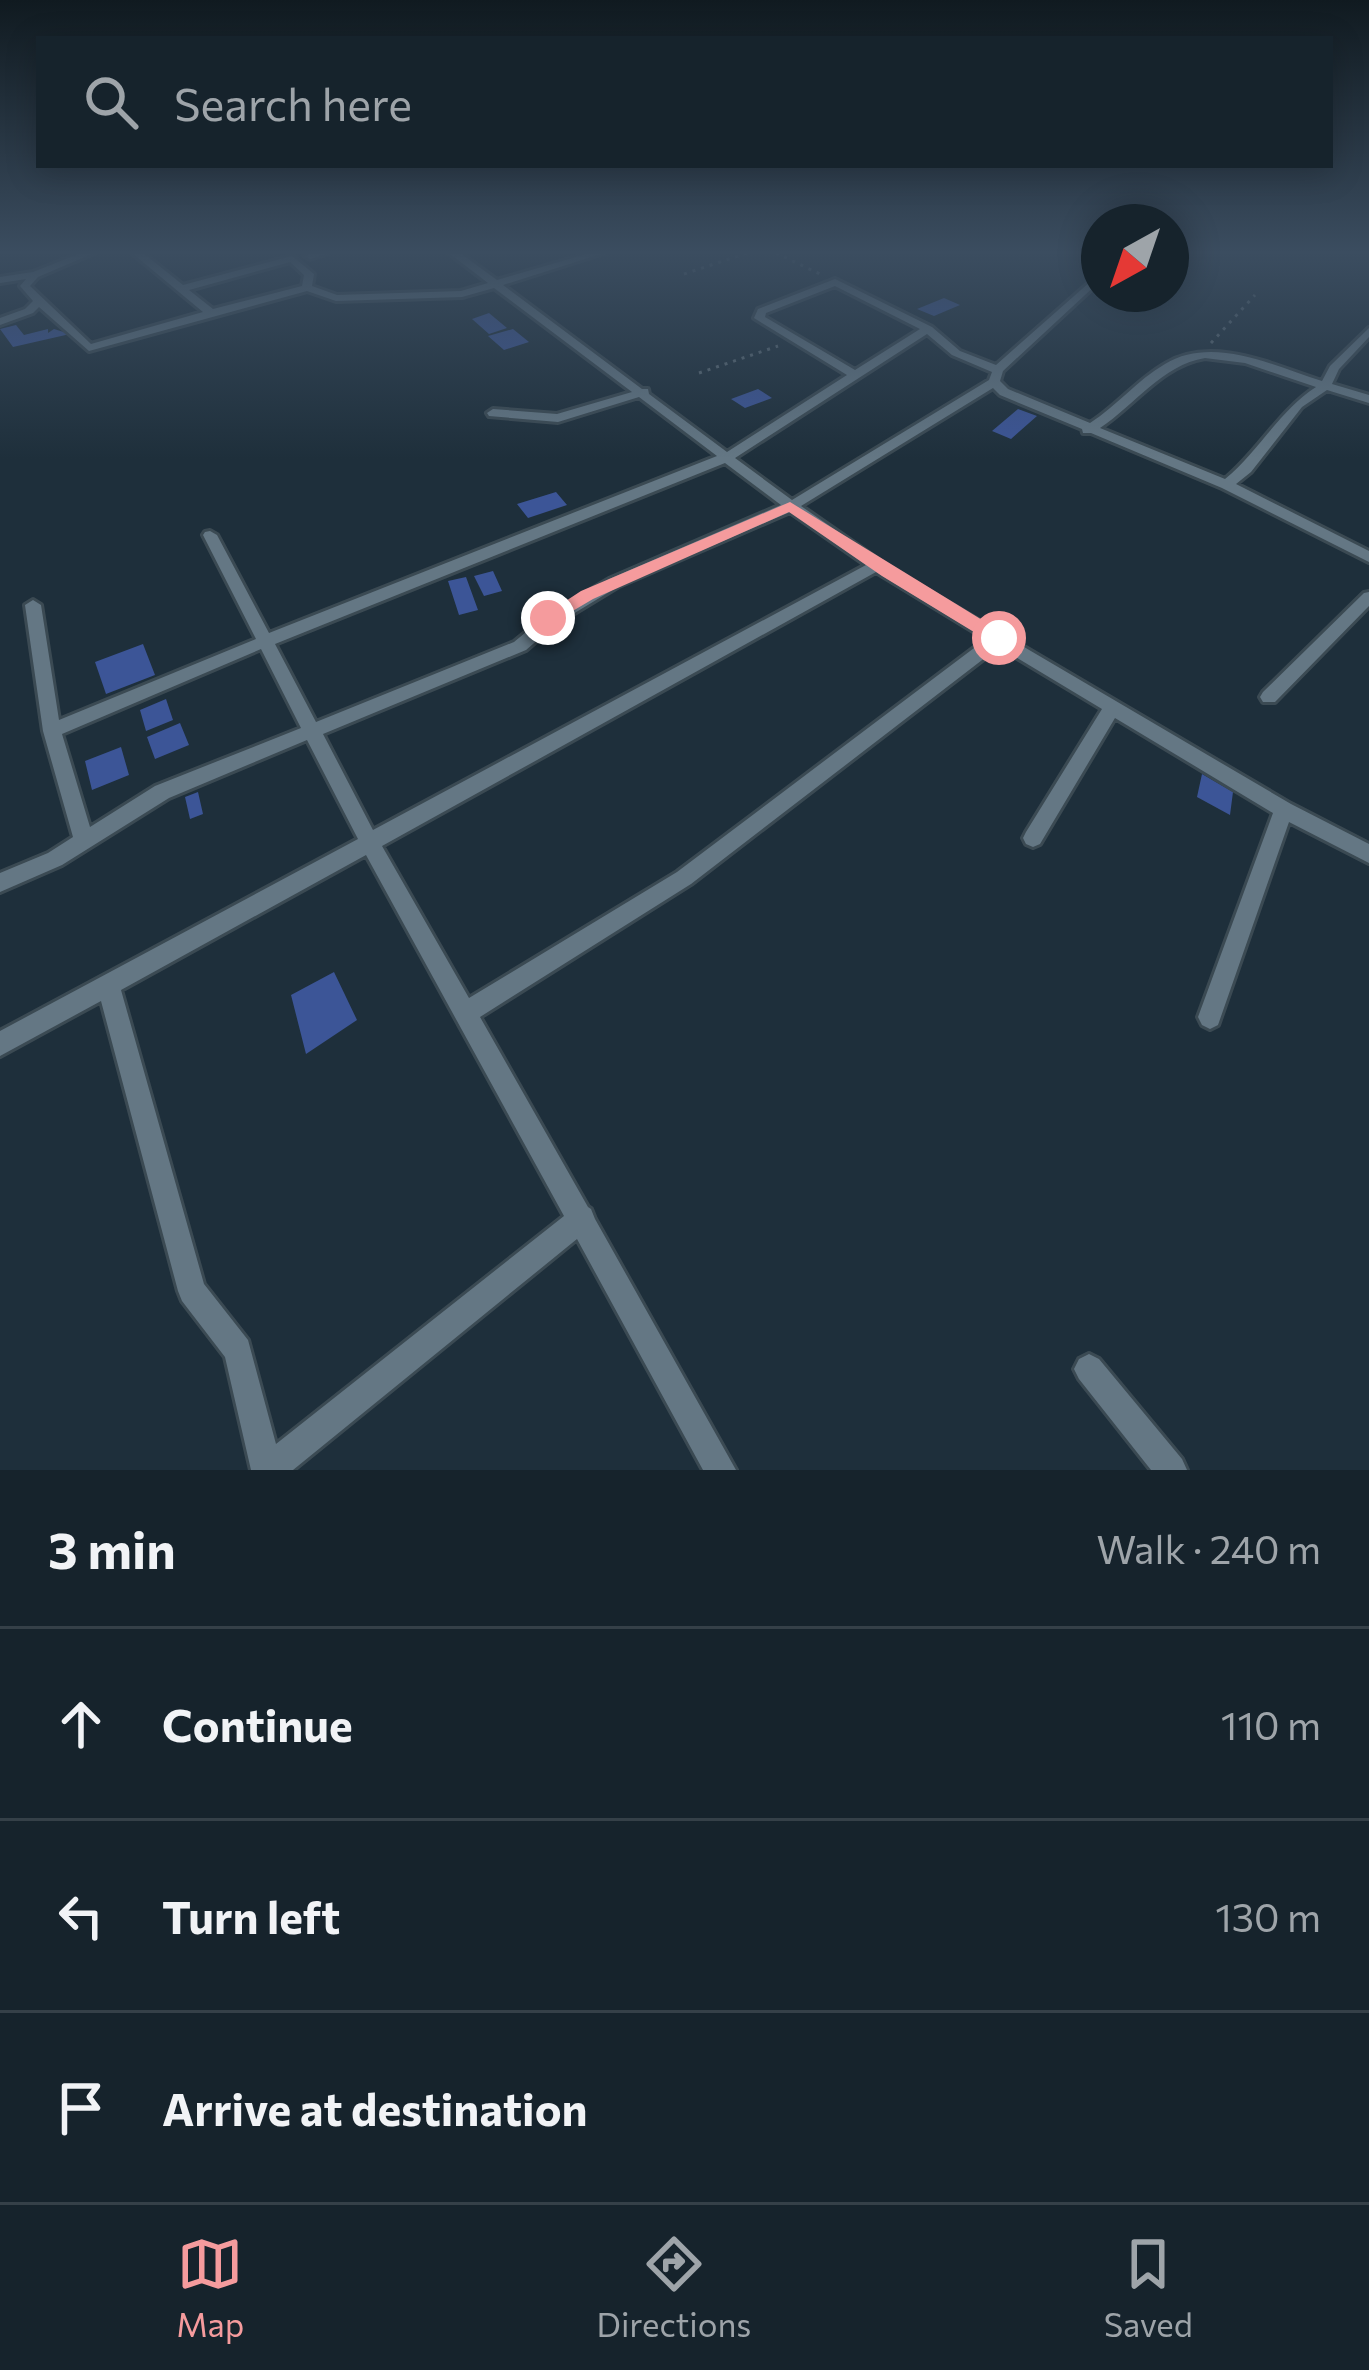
<!DOCTYPE html>
<meta charset="utf-8">
<style>
:root{--surface:#16232c;--page:#232f38;--text:#f1f3f6;--muted:#9ea4a9;--line:#354048;--accent:#f59b9d}
body{margin:0;font-family:Commissioner,sans-serif;background:var(--page);color:var(--text)}
.compass{position:absolute;left:1081px;top:204px;width:108px;height:108px;border-radius:50%;background:var(--surface);box-shadow:0 6px 30px #0003;rotate:220deg}
.stop{position:absolute;width:36px;height:36px;margin:-27px;border:9px solid #f59b9d;border-radius:50%;background:#fff}
.stop.end{background:#f59b9d;border-color:#fff;box-shadow:0 3px 12px #0008}
.list{margin:0;padding:0;list-style:none}
h2{display:flex;justify-content:space-between;align-items:center;height:156px;margin:0;padding:0 48px;font-size:51px}
h2 small{font-size:39px;font-weight:400;color:var(--muted)}
.list li{display:grid;grid-template-columns:78px 1fr auto;gap:36px;align-items:center;box-sizing:border-box;height:192px;padding:0 48px;border-top:3px solid var(--line)}
.list b{display:block;font-size:45px;white-space:nowrap}
.list em{font-size:39px;font-style:normal;color:var(--muted)}
.icon{flex:none;width:66px;height:66px;fill:none;stroke:currentColor;stroke-width:2;stroke-linecap:round;stroke-linejoin:round}
.map{position:relative;flex:none;width:1369px;height:1470px;overflow:hidden}
.search{position:absolute;background:var(--surface);box-shadow:0 6px 30px #0003;left:36px;right:36px;top:36px;height:132px;display:flex;align-items:center;gap:30px;box-sizing:border-box;padding:0 42px;border-radius:0px;color:var(--muted);font-size:45px}
.sheet{height:732px;background:var(--surface)}
nav{display:flex;justify-content:space-around;align-items:center;box-sizing:border-box;height:168px;border-top:3px solid var(--line);background:var(--surface);font-size:33px;color:var(--muted)}
nav a{display:grid;justify-items:center;gap:6px}
nav .on{color:var(--accent)}
.map>svg:first-child{display:block}
</style>
<div class="map">
<svg width="1369" height="1470" viewBox="0 0 1369 1470">
<rect width="100%" height="100%" fill="#1e2f3b"/>
<!-- building -->
<path fill="#3c5597" d="M 944,298 L 960,305 L 934,316 L 917,309 Z
M 489,313 L 507,328 L 489,334 L 472,319 Z
M 16,325 L 24,335 L 48,329 L 48,333 L 54,329 L 70,334 L 13,347 L 0,329 Z
M 513,329 L 529,342 L 504,350 L 488,336 Z
M 758,389 L 772,398 L 745,408 L 731,399 Z
M 1018,409 L 1037,416 L 1011,439 L 992,431 Z
M 556,492 L 567,505 L 528,518 L 517,504 Z
M 493,571 L 502,591 L 484,596 L 474,576 Z
M 466,577 L 478,610 L 459,615 L 448,581 Z
M 143,644 L 155,675 L 106,694 L 95,662 Z
M 166,699 L 173,720 L 146,731 L 140,710 Z
M 180,723 L 189,745 L 155,759 L 147,737 Z
M 121,747 L 129,775 L 92,790 L 85,761 Z
M 1202,774 L 1233,792 L 1230,815 L 1197,797 Z
M 198,792 L 203,814 L 190,819 L 185,797 Z
M 334,972 L 357,1020 L 306,1054 L 291,995 Z"/>
<g fill="none" stroke-linecap="round" stroke-linejoin="round">
<!-- street casing -->
<g stroke="#3b4a53" stroke-width="6">
<path id="street" d="M 81,253 L 94,253 L 38,277 L 30,286 L 91,344 L 203,312 L 132,253 L 143,253 L 183,285 L 292,256 L 314,274 L 312,286 L 337,295 L 461,291 L 488,283 L 449,253 L 460,253 L 497,280 L 590,253 L 604,253 L 503,285 L 642,389 L 648,389 L 649,394 L 727,452 L 847,375 L 754,318 L 758,309 L 835,279 L 932,327 L 960,351 L 996,365 L 1099,274 L 1099,282 L 1003,371 L 1000,381 L 1008,389 L 1090,423 C 1117,406 1137,380 1165,364 C 1213,335 1274,366 1322,381 L 1330,366 L 1369,328 L 1369,337 L 1339,369 L 1332,384 L 1369,395 L 1369,403 L 1327,390 L 1302,407 L 1251,472 L 1236,484 L 1369,551 L 1369,562 L 1222,488 L 1091,433 L 1083,433 L 1082,429 L 1000,395 L 993,388 L 801,506 L 893,570 L 1291,804 L 1369,844 L 1369,863 L 1289,822 L 1218,1025 L 1210,1029 L 1202,1025 L 1198,1017 L 1273,813 L 1115,718 L 1040,844 L 1033,847 L 1026,844 L 1023,838 L 1026,832 L 1102,709 L 999,647 L 691,884 L 480,1017 L 588,1207 L 591,1209 L 595,1219 L 736,1470 L 703,1470 L 577,1239 L 293,1470 L 251,1470 L 225,1357 L 182,1301 L 178,1291 L 101,1001 L 0,1056 L 0,1031 L 358,839 L 307,740 L 169,798 L 62,865 L 0,892 L 0,873 L 48,853 L 73,837 L 43,731 L 25,605 L 33,600 L 41,605 L 59,720 L 256,639 L 203,535 L 205,532 L 210,531 L 217,535 L 269,633 L 717,456 L 639,397 L 558,422 L 489,416 L 487,413 L 493,409 L 557,414 L 632,392 L 494,288 L 462,297 L 336,301 L 307,291 L 89,351 L 39,307 L 33,313 L 0,325 L 0,318 L 25,309 L 33,301 L 20,286 L 26,279 L 0,283 L 0,277 L 33,272 ZM 290,262 L 304,275 L 302,286 L 213,309 L 189,290 ZM 835,286 L 920,329 L 855,370 L 765,317 L 766,313 ZM 927,334 L 952,355 L 992,372 L 989,380 L 792,500 L 735,458 ZM 1205,358 L 1245,363 L 1316,387 C 1279,411 1259,451 1225,479 L 1100,428 C 1135,405 1162,365 1205,358 ZM 725,463 L 781,505 L 609,579 L 543,618 L 514,642 L 316,722 L 275,644 ZM 790,512 L 866,565 L 373,830 L 323,734 L 526,650 L 555,625 L 619,586 ZM 876,572 L 986,639 L 677,872 L 469,998 L 382,846 ZM 261,649 L 301,728 L 155,786 L 90,827 L 62,734 ZM 366,855 L 564,1216 L 276,1444 L 248,1340 L 204,1284 L 121,990 Z
M 328,253 L 310,259 L 305,256 L 312,253 Z
M 1369,592 L 1369,606 L 1275,702 L 1263,702 L 1260,697 L 1263,692 L 1364,593 Z
M 1089,1354 L 1099,1359 L 1182,1459 L 1187,1470 L 1151,1470 L 1079,1379 L 1074,1369 L 1079,1359 Z"/>
</g>
<!-- path -->
<path stroke="#5b6a74" stroke-width="3" stroke-dasharray="3 6" stroke-linecap="butt" d="M 776,253 L 822,275
M 684,274 L 747,253
M 1211,343 L 1255,295
M 699,373 L 778,346"/>
<!-- street -->
<use href="#street" fill="#647784" fill-rule="evenodd"/>
</g>
<!-- sky -->
<linearGradient id="sky" x2="0" y2="1"><stop stop-color="#101a20"/><stop offset="0.55" stop-color="#3b4d60"/><stop offset="1" stop-color="#3b4d60" stop-opacity="0"/></linearGradient>
<rect width="1369" height="459" fill="url(#sky)"/>
<!-- route -->
<path fill="#f59b9d" d="M 790,502 L 1005,634 L 1005,643 L 992,643 L 882,576 L 789,512 L 593,599 L 554,622 L 540,618 L 581,591 Z"/>
</svg>
<svg class="compass" viewBox="-18 -18 36 36"><path d="M0-13l5 13h-10z" fill="#e53935"/><path d="M0 13l5-13h-10z" fill="#9ea4a9"/></svg>
<div class="stop" style="left:999px;top:638px"></div>
<div class="stop end" style="left:548px;top:618px"></div>
<div class="search"><svg class="icon" aria-label="search" viewBox="0 0 24 24"><circle cx="10" cy="10" r="6"/><path d="M15 15l6 6"/></svg>Search here</div>
</div>
<section class="sheet">
<h2>3 min<small>Walk · 240 m</small></h2>
<ul class="list">
<li><svg class="icon" aria-label="ahead" viewBox="0 0 24 24"><path d="M12 20V5M6 11l6-6 6 6"/></svg><div><b>Continue</b></div><em>110 m</em></li>
<li><svg class="icon" aria-label="left" viewBox="0 0 24 24"><path d="M17 20v-9H6M10 6l-5 5 5 5"/></svg><div><b>Turn left</b></div><em>130 m</em></li>
<li><svg class="icon" aria-label="arrive" viewBox="0 0 24 24"><path d="M6 21V4h12l-3 4 3 4H6"/></svg><div><b>Arrive at destination</b></div></li>
</ul>
</section>
<nav>
<a class="on"><svg class="icon" aria-label="map" viewBox="0 0 24 24"><path d="M3 6l6-2 6 2 6-2v14l-6 2-6-2-6 2zM9 4v14M15 6v14"/></svg>Map</a>
<a><svg class="icon" aria-label="directions" viewBox="0 0 24 24"><path d="M12 3l9 9-9 9-9-9zM9 14v-3h6M13 9l2 2-2 2"/></svg>Directions</a>
<a><svg class="icon" aria-label="saved" viewBox="0 0 24 24"><path d="M7 4h10v16l-5-4-5 4z"/></svg>Saved</a>
</nav>
